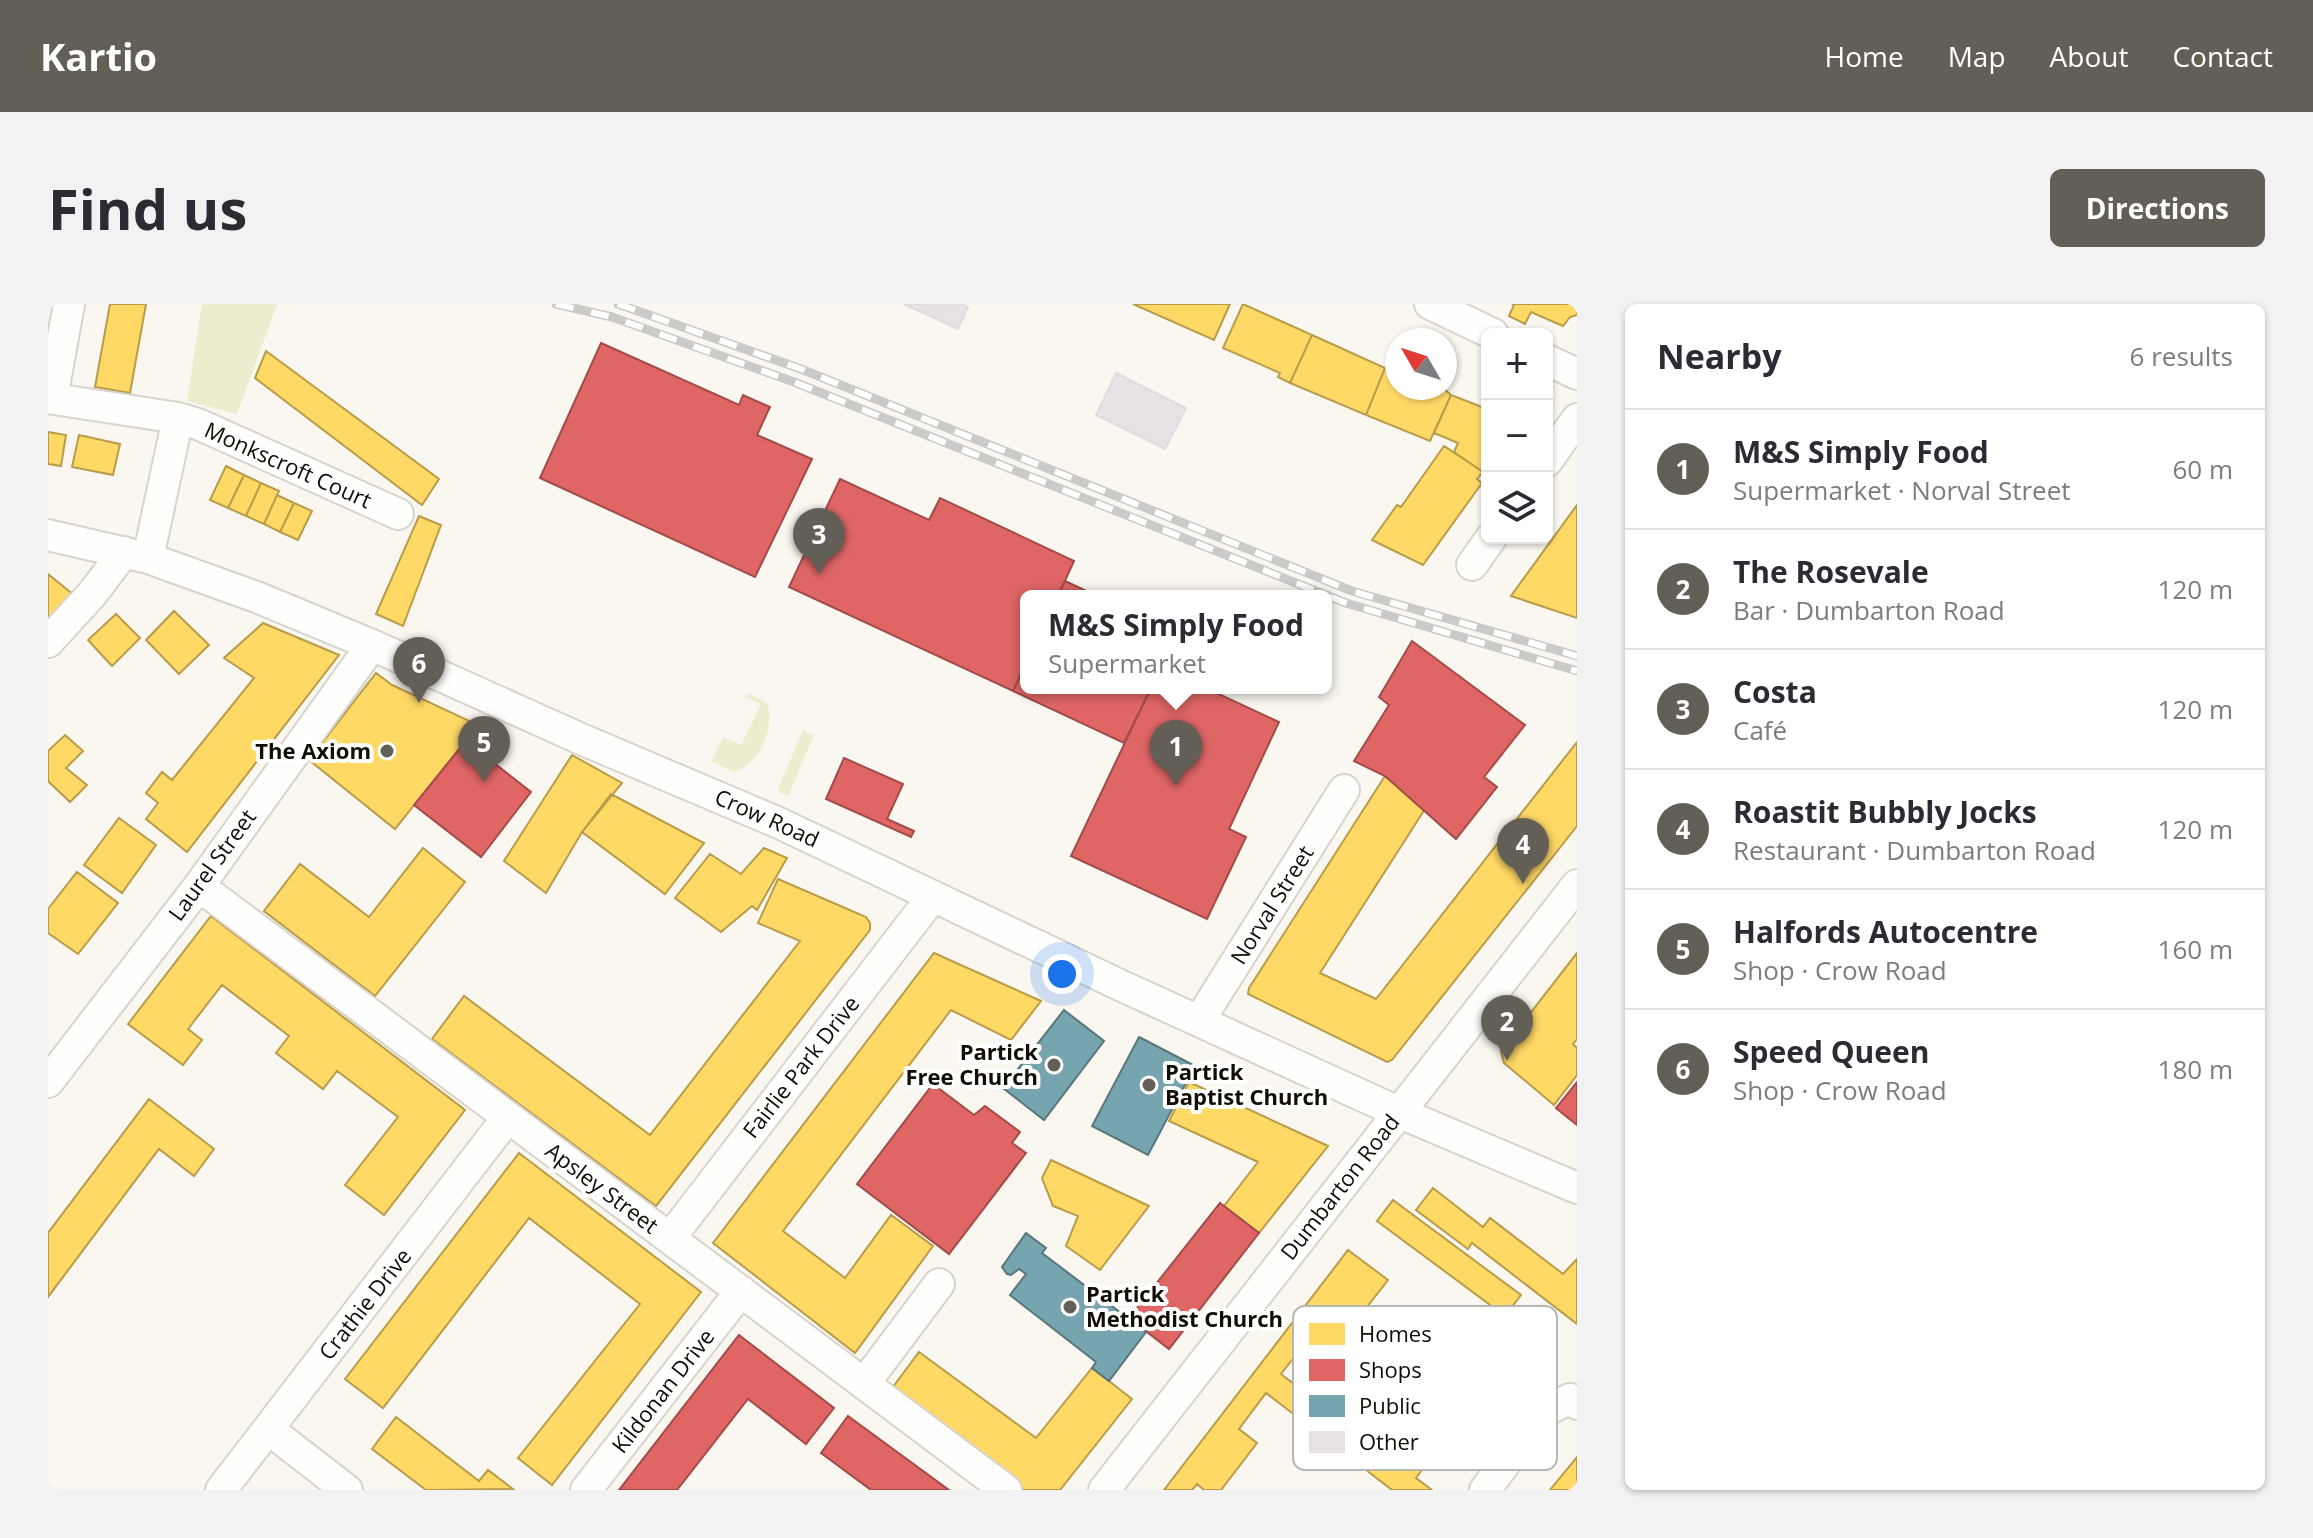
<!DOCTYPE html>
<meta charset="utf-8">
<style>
:root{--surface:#fff;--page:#f2f2f3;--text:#2b2b33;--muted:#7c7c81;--line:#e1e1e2;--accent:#635f57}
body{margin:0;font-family:"Open Sans",sans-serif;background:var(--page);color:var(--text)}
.controls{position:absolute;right:24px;top:24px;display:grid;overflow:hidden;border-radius:12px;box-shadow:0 2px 6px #0004}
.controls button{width:72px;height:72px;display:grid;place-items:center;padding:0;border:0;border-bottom:2px solid var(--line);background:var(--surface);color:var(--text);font:40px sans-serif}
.compass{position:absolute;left:1337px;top:24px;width:72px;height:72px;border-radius:50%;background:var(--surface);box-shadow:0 2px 6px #0004;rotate:309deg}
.you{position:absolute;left:1014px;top:670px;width:28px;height:28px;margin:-20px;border:6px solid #fff;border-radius:50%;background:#1a73e8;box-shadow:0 0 0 12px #1a73e833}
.badge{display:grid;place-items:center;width:52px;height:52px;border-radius:50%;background:var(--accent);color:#fff;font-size:26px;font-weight:700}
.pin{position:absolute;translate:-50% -66px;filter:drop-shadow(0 2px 4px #0008)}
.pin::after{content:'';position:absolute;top:42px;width:28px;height:24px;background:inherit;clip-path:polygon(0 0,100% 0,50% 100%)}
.popup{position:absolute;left:972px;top:286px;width:312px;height:104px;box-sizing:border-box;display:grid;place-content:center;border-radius:12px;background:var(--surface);filter:drop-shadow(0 2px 6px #0005);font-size:26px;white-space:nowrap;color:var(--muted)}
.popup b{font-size:30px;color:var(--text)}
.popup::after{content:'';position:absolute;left:50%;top:100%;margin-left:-16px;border:16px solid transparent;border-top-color:var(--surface)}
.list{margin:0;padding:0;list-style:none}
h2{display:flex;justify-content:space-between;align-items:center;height:104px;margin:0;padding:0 32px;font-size:34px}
h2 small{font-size:26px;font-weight:400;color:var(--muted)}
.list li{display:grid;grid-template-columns:52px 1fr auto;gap:24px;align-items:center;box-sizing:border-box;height:120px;padding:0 32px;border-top:2px solid var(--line)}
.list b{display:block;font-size:30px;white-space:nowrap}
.list p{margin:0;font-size:26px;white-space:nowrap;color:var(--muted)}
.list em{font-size:26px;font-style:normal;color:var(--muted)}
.icon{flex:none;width:44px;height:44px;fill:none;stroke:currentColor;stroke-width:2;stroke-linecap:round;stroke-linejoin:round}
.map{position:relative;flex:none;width:1529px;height:1186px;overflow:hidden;border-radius:12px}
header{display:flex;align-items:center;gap:48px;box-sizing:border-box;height:112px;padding:0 40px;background:var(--accent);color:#fff}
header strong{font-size:38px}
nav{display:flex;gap:44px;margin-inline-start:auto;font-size:28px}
.intro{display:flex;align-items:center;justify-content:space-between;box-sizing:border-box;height:192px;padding:0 48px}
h1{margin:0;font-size:56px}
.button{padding:20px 36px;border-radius:12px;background:var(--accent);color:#fff;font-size:28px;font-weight:700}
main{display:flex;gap:48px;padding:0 48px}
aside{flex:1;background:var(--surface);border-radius:12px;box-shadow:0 2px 6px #0004}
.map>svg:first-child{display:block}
</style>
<header>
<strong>Kartio</strong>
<nav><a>Home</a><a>Map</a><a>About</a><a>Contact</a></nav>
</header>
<div class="intro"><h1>Find us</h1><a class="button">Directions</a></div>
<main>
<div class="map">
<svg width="1529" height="1186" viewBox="0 0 1529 1186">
<rect width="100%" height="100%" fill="#faf7f0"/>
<!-- green -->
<path fill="#ecedce" d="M 154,0 L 229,0 L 189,110 L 139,97 Z
M 702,389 L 720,401 C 725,428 713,459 686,468 L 664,457 L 675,433 L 693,441 L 713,400 L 696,392 Z
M 755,426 L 766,431 L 740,492 L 731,488 L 731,483 Z"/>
<!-- homes -->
<path fill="#ffd966" stroke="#b89c49" stroke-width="2" d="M 62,0 L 98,0 L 82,89 L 47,83 Z
M 1085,0 L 1182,0 L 1166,36 Z
M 1195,0 L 1264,31 L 1242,79 L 1230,73 L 1232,69 L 1175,44 Z
M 1464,0 L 1529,0 L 1529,11 L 1522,13 L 1515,22 L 1483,8 L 1477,20 L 1461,12 L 1466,1 Z
M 1264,31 L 1337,64 L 1318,111 L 1242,79 Z
M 218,47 L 391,175 L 374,201 L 207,74 Z
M 1348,63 L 1349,84 L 1395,84 L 1403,91 L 1382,137 L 1318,111 L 1337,64 L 1343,65 Z
M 1403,91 L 1439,105 L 1439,162 L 1435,168 L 1406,148 L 1410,139 L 1386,129 Z
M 0,128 L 18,131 L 13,162 L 0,160 Z
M 31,131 L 72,140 L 65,171 L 24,163 Z
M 1396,142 L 1435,168 L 1429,175 L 1434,179 L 1375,261 L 1324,236 L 1349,201 L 1353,203 Z
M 178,162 L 196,171 L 180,204 L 162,196 Z
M 196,171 L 213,179 L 198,212 L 180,204 Z
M 213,179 L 231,187 L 216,220 L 198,212 Z
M 229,191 L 246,199 L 232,228 L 216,220 Z
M 246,199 L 264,207 L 250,236 L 232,228 Z
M 1529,201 L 1529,314 L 1463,292 Z
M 371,212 L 393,221 L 355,322 L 328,310 Z
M 0,270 L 27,292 L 8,318 L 0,312 Z
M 126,307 L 161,341 L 131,370 L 98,336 Z
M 68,310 L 92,334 L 64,362 L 40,336 Z
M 215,319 L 291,351 L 139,548 L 98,515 L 110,499 L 98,489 L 114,468 L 124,476 L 206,374 L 176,354 Z
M 328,369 L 344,381 L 430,421 L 347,525 L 261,456 Z
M 17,431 L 35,447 L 18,464 L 39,481 L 22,498 L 0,477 L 0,447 Z
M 1529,438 L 1529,522 L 1344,756 L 1339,758 L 1200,690 L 1201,684 L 1337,472 L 1377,505 L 1272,669 L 1328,695 Z
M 524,451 L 574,479 L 534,528 L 498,589 L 456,557 Z
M 563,490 L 656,539 L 617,590 L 534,528 Z
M 71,514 L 108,541 L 74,589 L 36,561 Z
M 375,544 L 417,578 L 327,692 L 216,607 L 252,560 L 321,613 Z
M 716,544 L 739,554 L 709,606 L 704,602 L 673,628 L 627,594 L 662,550 L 693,570 Z
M 29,568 L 70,599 L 30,650 L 0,629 L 0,605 Z
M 730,575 L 818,613 L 822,619 L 822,626 L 608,902 L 384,735 L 416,692 L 602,831 L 752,637 L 710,619 Z
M 163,612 L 417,806 L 336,911 L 297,881 L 350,813 L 289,767 L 275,785 L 228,749 L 241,732 L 174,681 L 140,725 L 154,736 L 135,761 L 80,720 Z
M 886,649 L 993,697 L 963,736 L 903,706 L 735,927 L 797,974 L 843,911 L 885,942 L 807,1049 L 665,939 Z
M 1529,649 L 1529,735 L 1525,740 L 1529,744 L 1529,771 L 1506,801 L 1456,759 L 1453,747 Z
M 1141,778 L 1280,842 L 1211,929 L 1176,902 L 1210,858 L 1121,817 Z
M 101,795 L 166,845 L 146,872 L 111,845 L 0,993 L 0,929 Z
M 471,849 L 653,988 L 504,1181 L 470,1154 L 592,1000 L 481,914 L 335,1104 L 297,1075 Z
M 1003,856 L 1101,902 L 1052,966 L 1018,942 L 1030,912 L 1005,902 L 994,874 Z
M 1385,884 L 1435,923 L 1442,914 L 1515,970 L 1529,955 L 1529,1020 L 1424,939 L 1420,945 L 1368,906 Z
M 1345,896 L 1473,991 L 1457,1012 L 1329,917 Z
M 1300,946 L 1340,976 L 1297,1031 L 1276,1015 L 1233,1070 L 1267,1096 L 1289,1067 L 1341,1107 L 1325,1128 L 1293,1103 L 1287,1111 L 1347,1157 L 1404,1083 L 1424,1099 L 1368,1174 L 1384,1186 L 1344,1186 L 1218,1089 L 1191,1125 L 1209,1139 L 1173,1186 L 1156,1186 L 1149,1180 L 1144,1186 L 1116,1186 Z
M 871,1048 L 988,1134 L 1044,1064 L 1084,1095 L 1012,1186 L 975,1186 L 842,1087 Z
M 348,1113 L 431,1177 L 440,1166 L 465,1185 L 378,1186 L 324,1145 Z
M 1529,1153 L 1529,1186 L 1502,1186 Z"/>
<!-- shops -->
<path fill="#e06666" stroke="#a24b49" stroke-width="2" d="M 553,39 L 691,101 L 695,91 L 722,103 L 709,131 L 764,155 L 707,273 L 492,174 Z
M 792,175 L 881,216 L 892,194 L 1026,257 L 1010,292 L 978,292 L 978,359 L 965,387 L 741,283 Z
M 1017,277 L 1049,292 L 1010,292 Z
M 1364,337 L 1477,421 L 1436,473 L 1449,483 L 1408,535 L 1337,472 L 1306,457 L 1341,401 L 1331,393 Z
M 978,359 L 978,384 L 1103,384 L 1076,439 L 965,387 Z
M 1103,384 L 1158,384 L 1231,418 L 1181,525 L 1198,533 L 1159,615 L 1023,552 Z
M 418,437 L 483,488 L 433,553 L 366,501 Z
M 796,454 L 855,480 L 839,515 L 866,527 L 863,533 L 778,495 Z
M 1529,778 L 1529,821 L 1508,804 Z
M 885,780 L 926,811 L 937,802 L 972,828 L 964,839 L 978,849 L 901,950 L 809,880 Z
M 1172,899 L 1211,929 L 1121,1045 L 1081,1014 Z
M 691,1031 L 786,1104 L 758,1140 L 700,1095 L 629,1186 L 571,1186 Z
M 800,1112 L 901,1186 L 823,1186 L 773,1149 Z"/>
<!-- public -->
<path fill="#76a5af" stroke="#58777c" stroke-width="2" d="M 1016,706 L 1056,737 L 996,816 L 955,784 Z
M 1091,733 L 1147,762 L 1100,851 L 1044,822 Z
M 978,929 L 998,944 L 994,949 L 1098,1028 L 1061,1077 L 1044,1064 L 1048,1058 L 962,991 L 978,970 L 971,965 L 963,971 L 959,970 L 954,963 Z"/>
<!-- building -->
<path fill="#e7e1e5" stroke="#e0dcdd" stroke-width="2" d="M 856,0 L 913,0 L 920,3 L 910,25 Z
M 1068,69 L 1138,104 L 1117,145 L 1048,111 Z"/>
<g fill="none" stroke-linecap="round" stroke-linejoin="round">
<!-- minor casing -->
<g stroke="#d8d4cc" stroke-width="34">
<path id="minor" d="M 1382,0 L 1445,30
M 1499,56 L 1529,70
M 0,94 L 130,114 L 100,254
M 4,94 L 21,0
M 130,114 L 150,120 L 350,210
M 1499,157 L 1529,115
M 0,231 L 100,254 L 211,294 L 324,341 L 533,435 L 731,519 L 1074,682 L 1350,808 L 1529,884
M 1424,261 L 1443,234
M 0,338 L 44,290 L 76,248
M 151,582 L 958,1186
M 1151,717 L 1296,486
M 0,778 L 151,582 L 324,341
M 622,934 L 885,592
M 1399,1038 L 1496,1107
M 816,1080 L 891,980
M 220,1125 L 299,1186
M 173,1186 L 460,813
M 538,1186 L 693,987
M 1056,1186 L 1529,581
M 1437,1186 L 1496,1107 L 1522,1095 L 1529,1100"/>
</g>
<!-- minor -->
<use href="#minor" stroke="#fefefd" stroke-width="30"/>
<!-- rail casing -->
<g stroke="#cbcac8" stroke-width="9">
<path id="rail" d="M 508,0 L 564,13 L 746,78 L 1298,299 L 1529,367
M 570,0 L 753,65 L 1304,287 L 1529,352"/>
</g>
<!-- rail -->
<use href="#rail" stroke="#fff" stroke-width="6" stroke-dasharray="18" stroke-linecap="butt"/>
</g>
<!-- markers -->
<g fill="#635f57" stroke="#fff" stroke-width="3">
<circle cx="339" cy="447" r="8"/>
<circle cx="1006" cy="761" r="8"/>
<circle cx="1101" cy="781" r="8"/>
<circle cx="1022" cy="1003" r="8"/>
</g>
<g text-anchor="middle" stroke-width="8" stroke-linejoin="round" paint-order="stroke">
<!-- street labels -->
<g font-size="22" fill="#110d05" stroke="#fff">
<text transform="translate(240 161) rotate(24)" y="8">Monkscroft Court</text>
<text transform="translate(719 514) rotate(24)" y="8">Crow Road</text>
<text transform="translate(164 561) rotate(-54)" y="8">Laurel Street</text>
<text transform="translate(1224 601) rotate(-58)" y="8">Norval Street</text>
<text transform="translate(753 763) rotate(-52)" y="8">Fairlie Park Drive</text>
<text transform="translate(1292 883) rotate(-52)" y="8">Dumbarton Road</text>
<text transform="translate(554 884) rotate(37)" y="8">Apsley Street</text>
<text transform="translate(317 1000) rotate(-52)" y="8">Crathie Drive</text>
<text transform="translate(615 1087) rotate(-52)" y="8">Kildonan Drive</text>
</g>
<!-- poi labels -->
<g font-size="22" font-weight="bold" fill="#110d05" stroke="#fff" text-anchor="end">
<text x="323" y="455">The Axiom</text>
<text x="990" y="756">Partick<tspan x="990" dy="25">Free Church</tspan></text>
<text x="1117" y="776" text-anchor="start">Partick<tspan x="1117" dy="25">Baptist Church</tspan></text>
<text x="1038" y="998" text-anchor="start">Partick<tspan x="1038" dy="25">Methodist Church</tspan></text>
</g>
</g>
<!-- legend -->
<rect x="1245" y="1002" width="264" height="164" rx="12" fill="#fff" stroke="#b8b6b4" stroke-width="2"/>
<rect x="1261" y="1019" width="36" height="22" fill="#ffd966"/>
<rect x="1261" y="1055" width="36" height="22" fill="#e06666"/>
<rect x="1261" y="1091" width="36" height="22" fill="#76a5af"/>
<rect x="1261" y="1127" width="36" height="22" fill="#e7e1e5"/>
<g font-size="22" fill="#110d05">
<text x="1311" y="1038">Homes</text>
<text x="1311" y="1074">Shops</text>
<text x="1311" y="1110">Public</text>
<text x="1311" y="1146">Other</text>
</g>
</svg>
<div class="controls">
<button>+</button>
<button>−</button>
<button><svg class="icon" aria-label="layers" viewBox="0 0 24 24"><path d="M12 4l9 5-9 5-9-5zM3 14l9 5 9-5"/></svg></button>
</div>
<svg class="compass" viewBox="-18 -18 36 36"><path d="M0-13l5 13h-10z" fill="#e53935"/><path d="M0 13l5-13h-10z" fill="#7c7c81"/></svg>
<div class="you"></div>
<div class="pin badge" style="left:1128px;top:482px">1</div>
<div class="popup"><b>M&amp;S Simply Food</b>Supermarket</div>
<div class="pin badge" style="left:1459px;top:757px">2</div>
<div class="pin badge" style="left:771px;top:270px">3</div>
<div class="pin badge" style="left:1475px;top:580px">4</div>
<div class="pin badge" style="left:436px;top:478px">5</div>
<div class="pin badge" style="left:371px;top:399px">6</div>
</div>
<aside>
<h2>Nearby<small>6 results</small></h2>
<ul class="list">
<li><span class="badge">1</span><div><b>M&amp;S Simply Food</b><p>Supermarket · Norval Street</p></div><em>60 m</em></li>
<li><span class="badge">2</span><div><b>The Rosevale</b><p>Bar · Dumbarton Road</p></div><em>120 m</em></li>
<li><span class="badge">3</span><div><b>Costa</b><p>Café</p></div><em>120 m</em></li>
<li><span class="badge">4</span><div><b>Roastit Bubbly Jocks</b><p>Restaurant · Dumbarton Road</p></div><em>120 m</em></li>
<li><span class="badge">5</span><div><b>Halfords Autocentre</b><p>Shop · Crow Road</p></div><em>160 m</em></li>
<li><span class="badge">6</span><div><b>Speed Queen</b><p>Shop · Crow Road</p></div><em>180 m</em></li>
</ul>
</aside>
</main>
